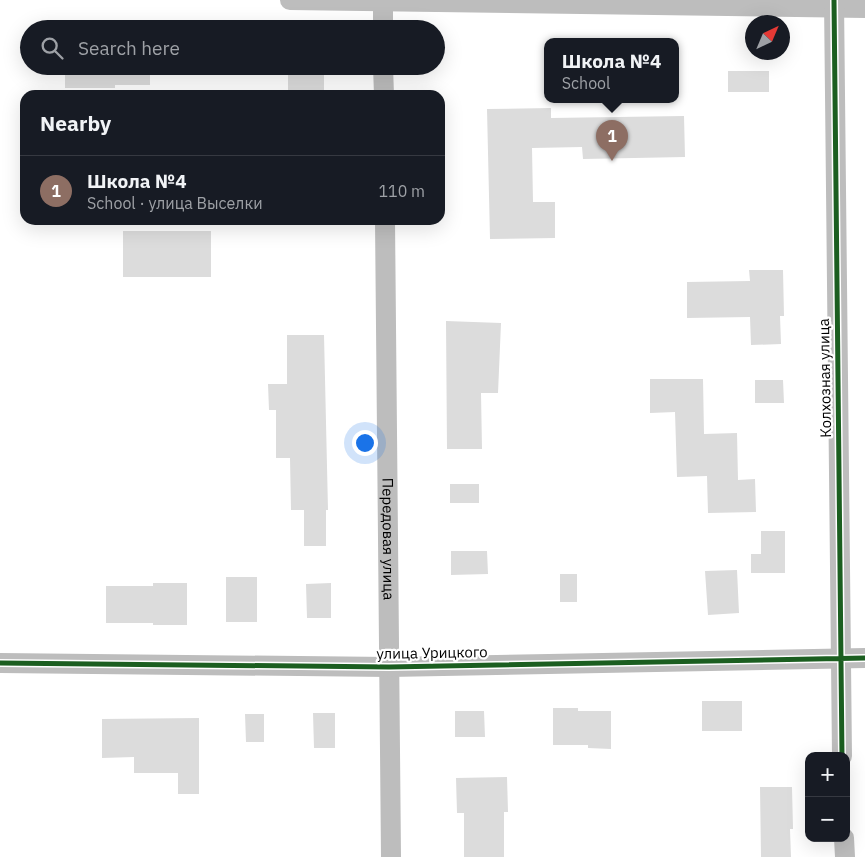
<!DOCTYPE html>
<meta charset="utf-8">
<style>
:root{--surface:#171b24;--page:#242831;--text:#f1f3f6;--muted:#9ea1a6;--line:#363941;--accent:#db2777}
body{margin:0;font-family:"IBM Plex Sans",sans-serif;background:var(--page);color:var(--text)}
.controls{position:absolute;right:15px;bottom:15px;display:grid;overflow:hidden;border-radius:10px;box-shadow:0 5px 20px #0002}
.controls button{width:45px;height:45px;display:grid;place-items:center;padding:0;border:0;border-bottom:1px solid var(--line);background:var(--surface);color:var(--text);font:25px sans-serif}
.compass{position:absolute;left:745px;top:15px;width:45px;height:45px;border-radius:50%;background:var(--surface);box-shadow:0 5px 20px #0002;rotate:44deg}
.you{position:absolute;left:364px;top:442px;width:18px;height:18px;margin:-12px;border:4px solid #fff;border-radius:50%;background:#1a73e8;box-shadow:0 0 0 8px #1a73e833}
.badge{display:grid;place-items:center;width:32px;height:32px;border-radius:50%;background:var(--accent);color:#fff;font-size:16px;font-weight:700}
.pin{position:absolute;translate:-50% -41px;filter:drop-shadow(0 1px 2px #0008)}
.pin::after{content:'';position:absolute;top:26px;width:18px;height:15px;background:inherit;clip-path:polygon(0 0,100% 0,50% 100%)}
.popup{position:absolute;left:544px;top:38px;width:135px;height:65px;box-sizing:border-box;display:grid;place-content:center;border-radius:10px;background:var(--surface);filter:drop-shadow(0 1px 4px #0005);font-size:16px;white-space:nowrap;color:var(--muted)}
.popup b{font-size:19px;color:var(--text)}
.popup::after{content:'';position:absolute;left:50%;top:100%;margin-left:-10px;border:10px solid transparent;border-top-color:var(--surface)}
.list{margin:0;padding:0;list-style:none}
h2{display:flex;justify-content:space-between;align-items:center;height:65px;margin:0;padding:0 20px;font-size:21px}
h2 small{font-size:16px;font-weight:400;color:var(--muted)}
.list li{display:grid;grid-template-columns:32px 1fr auto;gap:15px;align-items:center;box-sizing:border-box;height:70px;padding:0 20px;border-top:1px solid var(--line)}
.list b{display:block;font-size:19px;white-space:nowrap}
.list p{margin:0;font-size:16px;white-space:nowrap;color:var(--muted)}
.list em{font-size:16px;font-style:normal;color:var(--muted)}
.icon{flex:none;width:28px;height:28px;fill:none;stroke:currentColor;stroke-width:2;stroke-linecap:round;stroke-linejoin:round}
.map{position:relative;flex:none;width:865px;height:857px;overflow:hidden}
.search{position:absolute;background:var(--surface);box-shadow:0 5px 20px #0002;left:20px;top:20px;width:425px;height:55px;display:flex;align-items:center;gap:12px;box-sizing:border-box;padding:0 18px;border-radius:28px;color:var(--muted);font-size:19px}
.panel{position:absolute;background:var(--surface);box-shadow:0 5px 20px #0002;left:20px;top:90px;width:425px;height:135px;border-radius:15px}
.map>svg:first-child{display:block}
</style>
<div class="map">
<svg width="865" height="857" viewBox="0 0 865 857">
<rect width="100%" height="100%" fill="#fff"/>
<!-- building -->
<path fill="#dcdcdc" d="M 65,66 L 150,66 L 150,85 L 115,85 L 115,88 L 65,88 Z
M 288,66 L 324,66 L 324,95 L 288,95 Z
M 728,71 L 769,71 L 769,92 L 728,92 Z
M 551,108 L 551,118 L 684,116 L 685,157 L 583,159 L 582,147 L 532,148 L 533,202 L 555,202 L 555,238 L 490,239 L 487,109 Z
M 123,231 L 211,231 L 211,277 L 123,277 Z
M 749,270 L 783,270 L 784,316 L 780,316 L 781,344 L 751,345 L 750,317 L 687,318 L 687,282 L 750,281 Z
M 446,321 L 501,323 L 498,393 L 481,393 L 482,449 L 447,449 Z
M 287,335 L 324,335 L 328,510 L 326,510 L 326,546 L 304,546 L 304,510 L 291,510 L 290,458 L 276,458 L 276,410 L 269,410 L 268,384 L 287,384 Z
M 650,379 L 703,379 L 704,434 L 737,433 L 738,480 L 755,479 L 756,512 L 708,513 L 707,476 L 677,477 L 675,412 L 650,413 Z
M 755,380 L 783,380 L 784,403 L 755,403 Z
M 450,484 L 479,484 L 479,503 L 450,503 Z
M 761,531 L 785,531 L 785,573 L 751,573 L 751,554 L 761,554 Z
M 451,551 L 487,551 L 488,574 L 451,575 Z
M 737,570 L 739,613 L 708,615 L 705,571 Z
M 560,574 L 577,574 L 577,602 L 560,602 Z
M 226,577 L 257,577 L 257,622 L 226,622 Z
M 153,583 L 187,583 L 187,625 L 153,625 L 153,623 L 106,623 L 106,586 L 153,586 Z
M 331,583 L 331,618 L 307,618 L 306,584 Z
M 702,701 L 742,701 L 742,731 L 702,731 Z
M 553,708 L 578,708 L 578,711 L 611,711 L 611,749 L 588,748 L 588,745 L 553,745 Z
M 455,711 L 484,711 L 485,737 L 455,737 Z
M 313,713 L 335,713 L 335,748 L 314,748 Z
M 245,714 L 264,714 L 264,742 L 246,742 Z
M 199,718 L 199,794 L 178,794 L 178,773 L 134,773 L 134,757 L 102,758 L 102,719 Z
M 507,777 L 508,812 L 504,812 L 504,857 L 464,857 L 464,813 L 457,813 L 456,778 Z
M 760,787 L 792,787 L 793,829 L 790,829 L 791,857 L 761,857 Z"/>
<g fill="none" stroke-linecap="round" stroke-linejoin="round">
<!-- street -->
<g stroke="#bdbdbd" stroke-width="20">
<path d="M 290,0 L 865,8"/>
<path d="M 383,0 L 383,29"/>
<path d="M 834,0 L 842,756"/>
<path d="M 383,66 L 384,95"/>
<path id="s1" d="M 385,220 L 391,857"/>
<path d="M 0,663 L 389,667 L 865,658"/>
<path d="M 844,838 L 845,857"/>
</g>
<!-- cycleway casing -->
<g stroke="#fff" stroke-width="8">
<path id="cycleway" d="M 834,0 L 842,756
M 0,663 L 389,667 L 865,658"/>
</g>
<!-- cycleway -->
<use href="#cycleway" stroke="#1b5e20" stroke-width="5"/>
</g>
<g text-anchor="middle" stroke-width="4.5" stroke-linejoin="round" paint-order="stroke">
<!-- street labels -->
<g font-size="15" fill="#000" stroke="#fff">
<text transform="translate(825 378) rotate(-91)" y="5">Колхозная улица</text>
<text dy="5" stroke="none"><textPath href="#s1" startOffset="319">Передовая улица</textPath></text>
<text transform="translate(432 653) rotate(-1)" y="5">улица Урицкого</text>
</g>
</g>
</svg>
<div class="controls">
<button>+</button>
<button>−</button>
</div>
<svg class="compass" viewBox="-18 -18 36 36"><path d="M0-13l5 13h-10z" fill="#e53935"/><path d="M0 13l5-13h-10z" fill="#9ea1a6"/></svg>
<div class="you"></div>
<div class="pin badge" style="left:612px;top:161px;background:#8d6e63">1</div>
<div class="popup"><b>Школа №4</b>School</div>
<div class="search"><svg class="icon" aria-label="search" viewBox="0 0 24 24"><circle cx="10" cy="10" r="6"/><path d="M15 15l6 6"/></svg>Search here</div>
<section class="panel">
<h2>Nearby<small></small></h2>
<ul class="list">
<li><span class="badge" style="background:#8d6e63">1</span><div><b>Школа №4</b><p>School · улица Выселки</p></div><em>110 m</em></li>
</ul>
</section>
</div>
